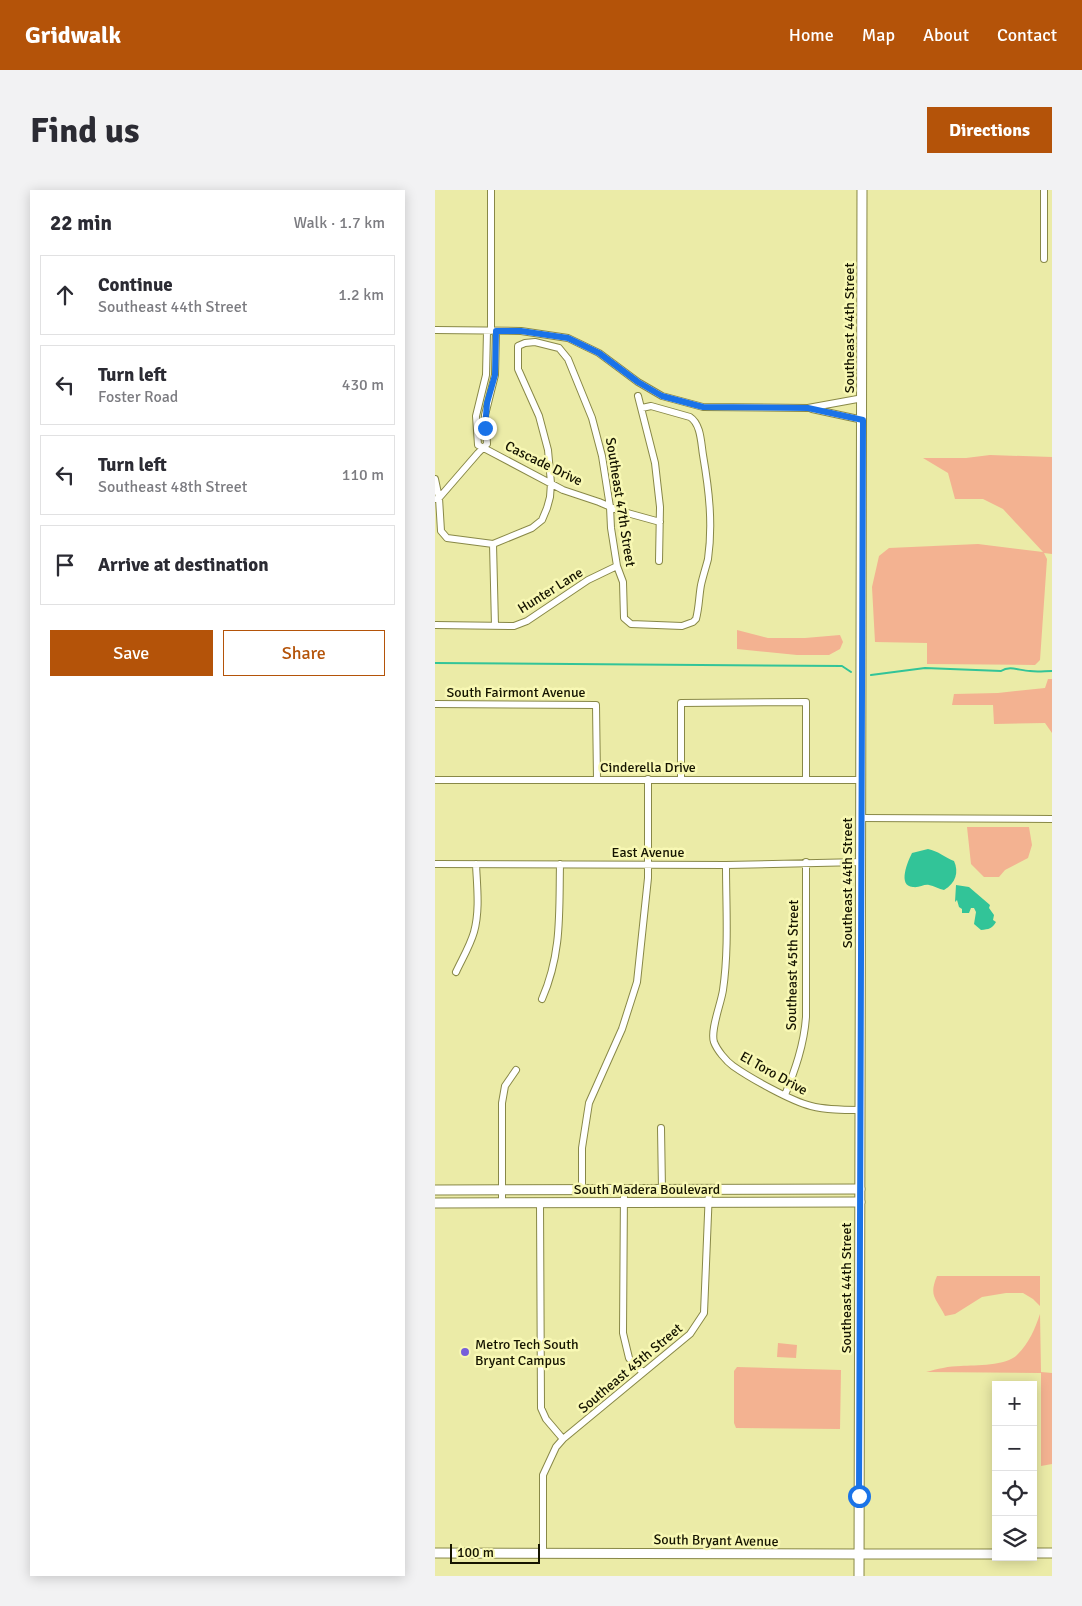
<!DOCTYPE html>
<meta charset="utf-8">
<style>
:root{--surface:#fff;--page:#f2f2f3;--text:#2b2b33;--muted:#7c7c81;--line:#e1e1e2;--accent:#b45309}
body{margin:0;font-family:Signika,sans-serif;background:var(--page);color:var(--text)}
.controls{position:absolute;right:15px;bottom:15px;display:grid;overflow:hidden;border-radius:0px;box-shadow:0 2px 12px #0003}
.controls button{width:45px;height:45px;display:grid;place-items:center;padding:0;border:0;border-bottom:1px solid var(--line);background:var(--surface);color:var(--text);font:25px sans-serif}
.scale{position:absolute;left:15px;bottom:12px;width:90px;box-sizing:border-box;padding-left:5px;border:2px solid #151400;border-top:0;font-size:14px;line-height:18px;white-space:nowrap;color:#151400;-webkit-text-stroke:4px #f8f8b4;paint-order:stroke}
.stop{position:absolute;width:15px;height:15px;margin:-11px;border:4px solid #1a73e8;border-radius:50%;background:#fff}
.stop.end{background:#1a73e8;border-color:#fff;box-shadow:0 1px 5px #0008}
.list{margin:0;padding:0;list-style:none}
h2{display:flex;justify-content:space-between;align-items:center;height:65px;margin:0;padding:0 20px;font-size:21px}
h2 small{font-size:16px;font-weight:400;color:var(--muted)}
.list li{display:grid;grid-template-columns:32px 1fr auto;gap:15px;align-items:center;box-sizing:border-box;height:80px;margin:0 10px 10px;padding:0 10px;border:1px solid var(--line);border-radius:0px}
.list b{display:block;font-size:19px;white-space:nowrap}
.list p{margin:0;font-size:16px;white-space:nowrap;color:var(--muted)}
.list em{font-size:16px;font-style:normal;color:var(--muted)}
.actions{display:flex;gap:10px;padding:15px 20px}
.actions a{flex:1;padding:11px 0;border:1px solid var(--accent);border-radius:0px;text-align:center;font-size:18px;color:var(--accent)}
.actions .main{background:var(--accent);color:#fff}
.icon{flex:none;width:28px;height:28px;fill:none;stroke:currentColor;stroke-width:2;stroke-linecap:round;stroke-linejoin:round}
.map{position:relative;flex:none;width:617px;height:1386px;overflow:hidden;border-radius:0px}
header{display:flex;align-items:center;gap:30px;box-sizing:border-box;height:70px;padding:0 25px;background:var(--accent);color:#fff}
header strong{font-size:24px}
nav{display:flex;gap:28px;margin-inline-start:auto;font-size:18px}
.intro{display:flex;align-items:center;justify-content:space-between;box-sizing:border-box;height:120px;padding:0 30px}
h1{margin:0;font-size:35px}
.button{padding:12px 22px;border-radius:0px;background:var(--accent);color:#fff;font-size:18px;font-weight:700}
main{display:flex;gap:30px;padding:0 30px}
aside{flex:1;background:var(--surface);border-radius:0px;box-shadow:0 2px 12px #0003}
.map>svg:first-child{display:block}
</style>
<header>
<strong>Gridwalk</strong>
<nav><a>Home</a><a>Map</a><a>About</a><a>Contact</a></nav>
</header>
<div class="intro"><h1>Find us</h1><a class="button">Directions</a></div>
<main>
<aside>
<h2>22 min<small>Walk · 1.7 km</small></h2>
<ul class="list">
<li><svg class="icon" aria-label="ahead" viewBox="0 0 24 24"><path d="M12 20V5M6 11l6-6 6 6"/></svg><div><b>Continue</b><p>Southeast 44th Street</p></div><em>1.2 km</em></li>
<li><svg class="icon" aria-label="left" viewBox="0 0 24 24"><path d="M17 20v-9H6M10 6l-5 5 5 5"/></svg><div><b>Turn left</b><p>Foster Road</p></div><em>430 m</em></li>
<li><svg class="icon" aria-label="left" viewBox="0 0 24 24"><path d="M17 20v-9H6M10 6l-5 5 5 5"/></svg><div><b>Turn left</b><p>Southeast 48th Street</p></div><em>110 m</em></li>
<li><svg class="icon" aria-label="arrive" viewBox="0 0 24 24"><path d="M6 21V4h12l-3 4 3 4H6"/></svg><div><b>Arrive at destination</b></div></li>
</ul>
<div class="actions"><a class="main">Save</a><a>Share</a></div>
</aside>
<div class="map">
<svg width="617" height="1386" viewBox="0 0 617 1386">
<rect width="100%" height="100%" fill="#ebeba7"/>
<!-- green -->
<path fill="#f3b291" d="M 555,265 L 617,267 L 617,364 L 609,363 L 612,369 L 605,470 L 600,475 L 492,474 L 492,453 L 440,452 L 437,397 L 444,366 L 454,358 L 543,354 L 608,362 L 568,319 L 548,309 L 520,309 L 513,283 L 488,268 L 531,268 Z
M 302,440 L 333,448 L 370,448 L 405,445 L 408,452 L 405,459 L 394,465 L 362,465 L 302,459 Z
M 613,489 L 617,489 L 617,543 L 610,533 L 559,534 L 558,515 L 517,515 L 519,504 L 563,503 L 610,498 Z
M 532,637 L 594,637 L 597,655 L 593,668 L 570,680 L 564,687 L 549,687 L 536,674 Z
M 502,1086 L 605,1086 L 605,1116 L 598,1109 L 588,1103 L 571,1103 L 547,1107 L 520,1124 L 510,1126 C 502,1109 493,1107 502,1086 Z
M 605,1124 L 606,1182 L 617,1183 L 617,1274 L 606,1276 L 606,1183 L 491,1182 C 502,1179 514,1176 526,1176 C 541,1175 571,1176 582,1165 C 594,1153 600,1139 605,1124 Z
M 343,1153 L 362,1155 L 361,1168 L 342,1167 Z
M 302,1177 L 406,1180 L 405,1239 L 301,1238 L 299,1233 L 299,1181 Z"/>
<!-- water -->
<path fill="#32c498" d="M 493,659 C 503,661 509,667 519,671 C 524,682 521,693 509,700 C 504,699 499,696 494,695 C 489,694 484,698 478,697 C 462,696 473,671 477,663 Z
M 521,695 L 534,697 L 555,715 L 554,718 L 559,725 L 558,730 L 561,732 C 557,739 554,739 546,740 L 539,734 L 541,722 L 539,718 L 536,718 L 534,723 L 527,723 L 527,719 L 524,717 L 522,710 L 520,712 Z"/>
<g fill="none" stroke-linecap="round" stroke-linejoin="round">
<!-- stream -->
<path stroke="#32c498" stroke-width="2" d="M 0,473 L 407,476 L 416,482
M 436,485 L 490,478 L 566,481 C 575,475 585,481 595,481 C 602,482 610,481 617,481"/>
<!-- minor casing -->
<g stroke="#888847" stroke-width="8">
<path id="minor" d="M 56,0 L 56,141
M 609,69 L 609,0
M 0,140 L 86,141 L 133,148 L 164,163 L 203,192 L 227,206 L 268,217 L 373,218 L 428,208
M 52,141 L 51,185 L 41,226 L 43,255 L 128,300 L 164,312 L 185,321 L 225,332
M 203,206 L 220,273 L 225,317 L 224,371
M 377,219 L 428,230
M 0,289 L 4,308 L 6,341 L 12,348 L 58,354 L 97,338 L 107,330 L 112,318 L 115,307 L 116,293 L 113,260 L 104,226 L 83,179 L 83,156 L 90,153 L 100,152 L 124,158 L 133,169 L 157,228 L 167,266 L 175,317 L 176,338 L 182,376 L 188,392 L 189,428 L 196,434 L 247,436 L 258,432 L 261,429 C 264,418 264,406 266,395 C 268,386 271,377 273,369 C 278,334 274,300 268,265 C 266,253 266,234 255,227 L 216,216 L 207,218
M 1,309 L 4,308 L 43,263 L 52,254 L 50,225 L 60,185 L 61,141
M 58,354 L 60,436
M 0,435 L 79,436 L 92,431 L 153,390 L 182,376
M 0,514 L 161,515 L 162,589
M 0,590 L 426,590
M 246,590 L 246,513 L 371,512 L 371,590
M 426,628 L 617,629
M 0,674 L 291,675 L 426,672
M 291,675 C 291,716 294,759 288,800 C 286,814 275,840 279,852 C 282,860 291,871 298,876 C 315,888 356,911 376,916 C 391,920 408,920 425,920
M 21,782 C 27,769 35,756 39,742 C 45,720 42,697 41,674
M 107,809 C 127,763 124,723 125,674
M 350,905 C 360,880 369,855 371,827 L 371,672
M 226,938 L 227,1000
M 147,999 L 147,958 L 154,913 L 187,839 L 202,792 L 213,688 L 213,589
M 189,1000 L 188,1143 L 194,1168 L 200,1176 L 208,1182
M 67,1013 L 67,913 L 70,896 L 81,880
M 105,1013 L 106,1218 L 111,1229 L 128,1249
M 108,1363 L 108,1285 L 121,1257 L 128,1249 L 255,1144 L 269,1123 L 274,1000"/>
</g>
<!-- tertiary casing -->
<g stroke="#888847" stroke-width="11">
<path id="tertiary" d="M 0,1000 L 425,999
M 0,1013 L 425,1012
M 598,1363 L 617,1363
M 424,1364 L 561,1364"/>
</g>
<!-- secondary casing -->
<g stroke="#888847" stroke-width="11">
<path id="secondary" d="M 0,1363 L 424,1364
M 424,1386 L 427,0"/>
</g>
<!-- minor -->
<use href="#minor" stroke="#fff" stroke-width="6"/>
<!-- tertiary -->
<use href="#tertiary" stroke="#fff" stroke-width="9"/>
<!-- secondary -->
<use href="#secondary" stroke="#fff" stroke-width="9"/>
</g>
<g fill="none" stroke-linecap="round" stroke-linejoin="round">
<!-- route -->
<path stroke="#1a73e8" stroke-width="6" d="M 50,238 L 52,213 L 60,185 L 61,141 L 86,141 L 133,148 L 164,163 L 203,192 L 227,206 L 268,217 L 373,218 L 428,230 L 424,1306"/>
</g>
<!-- markers -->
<circle fill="#765fda" stroke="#f8f8b4" stroke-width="2" cx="30" cy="1162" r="5"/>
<g text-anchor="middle" stroke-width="5" stroke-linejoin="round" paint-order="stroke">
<!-- street labels -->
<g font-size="14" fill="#151400" stroke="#f8f8b4">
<text transform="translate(414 138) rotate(-90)" y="5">Southeast 44th Street</text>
<text transform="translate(109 273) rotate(26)" y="5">Cascade Drive</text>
<text transform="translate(186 312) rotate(81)" y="5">Southeast 47th Street</text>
<text transform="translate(115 400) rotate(-32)" y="5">Hunter Lane</text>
<text x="81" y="507">South Fairmont Avenue</text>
<text x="213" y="582">Cinderella Drive</text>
<text x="213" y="667">East Avenue</text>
<text transform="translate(412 693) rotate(-90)" y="5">Southeast 44th Street</text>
<text transform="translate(357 775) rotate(-89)" y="5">Southeast 45th Street</text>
<text transform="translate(339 883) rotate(29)" y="5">El Toro Drive</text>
<text x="212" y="1004">South Madera Boulevard</text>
<text transform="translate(411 1098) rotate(-90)" y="5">Southeast 44th Street</text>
<text transform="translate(195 1178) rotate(-40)" y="5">Southeast 45th Street</text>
<text transform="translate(281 1350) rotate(1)" y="5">South Bryant Avenue</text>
</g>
<!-- poi labels -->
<g font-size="14" fill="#151400" stroke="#f8f8b4" text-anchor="start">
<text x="40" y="1159">Metro Tech South<tspan x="40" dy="16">Bryant Campus</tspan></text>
</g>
</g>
</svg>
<div class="controls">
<button>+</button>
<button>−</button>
<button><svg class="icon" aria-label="locate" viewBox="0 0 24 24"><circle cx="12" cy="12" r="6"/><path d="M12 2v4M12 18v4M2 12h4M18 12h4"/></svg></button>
<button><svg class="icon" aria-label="layers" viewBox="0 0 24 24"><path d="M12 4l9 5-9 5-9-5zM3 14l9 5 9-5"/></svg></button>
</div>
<div class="scale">100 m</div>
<div class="stop" style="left:424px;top:1306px"></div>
<div class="stop end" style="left:50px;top:238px"></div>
</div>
</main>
